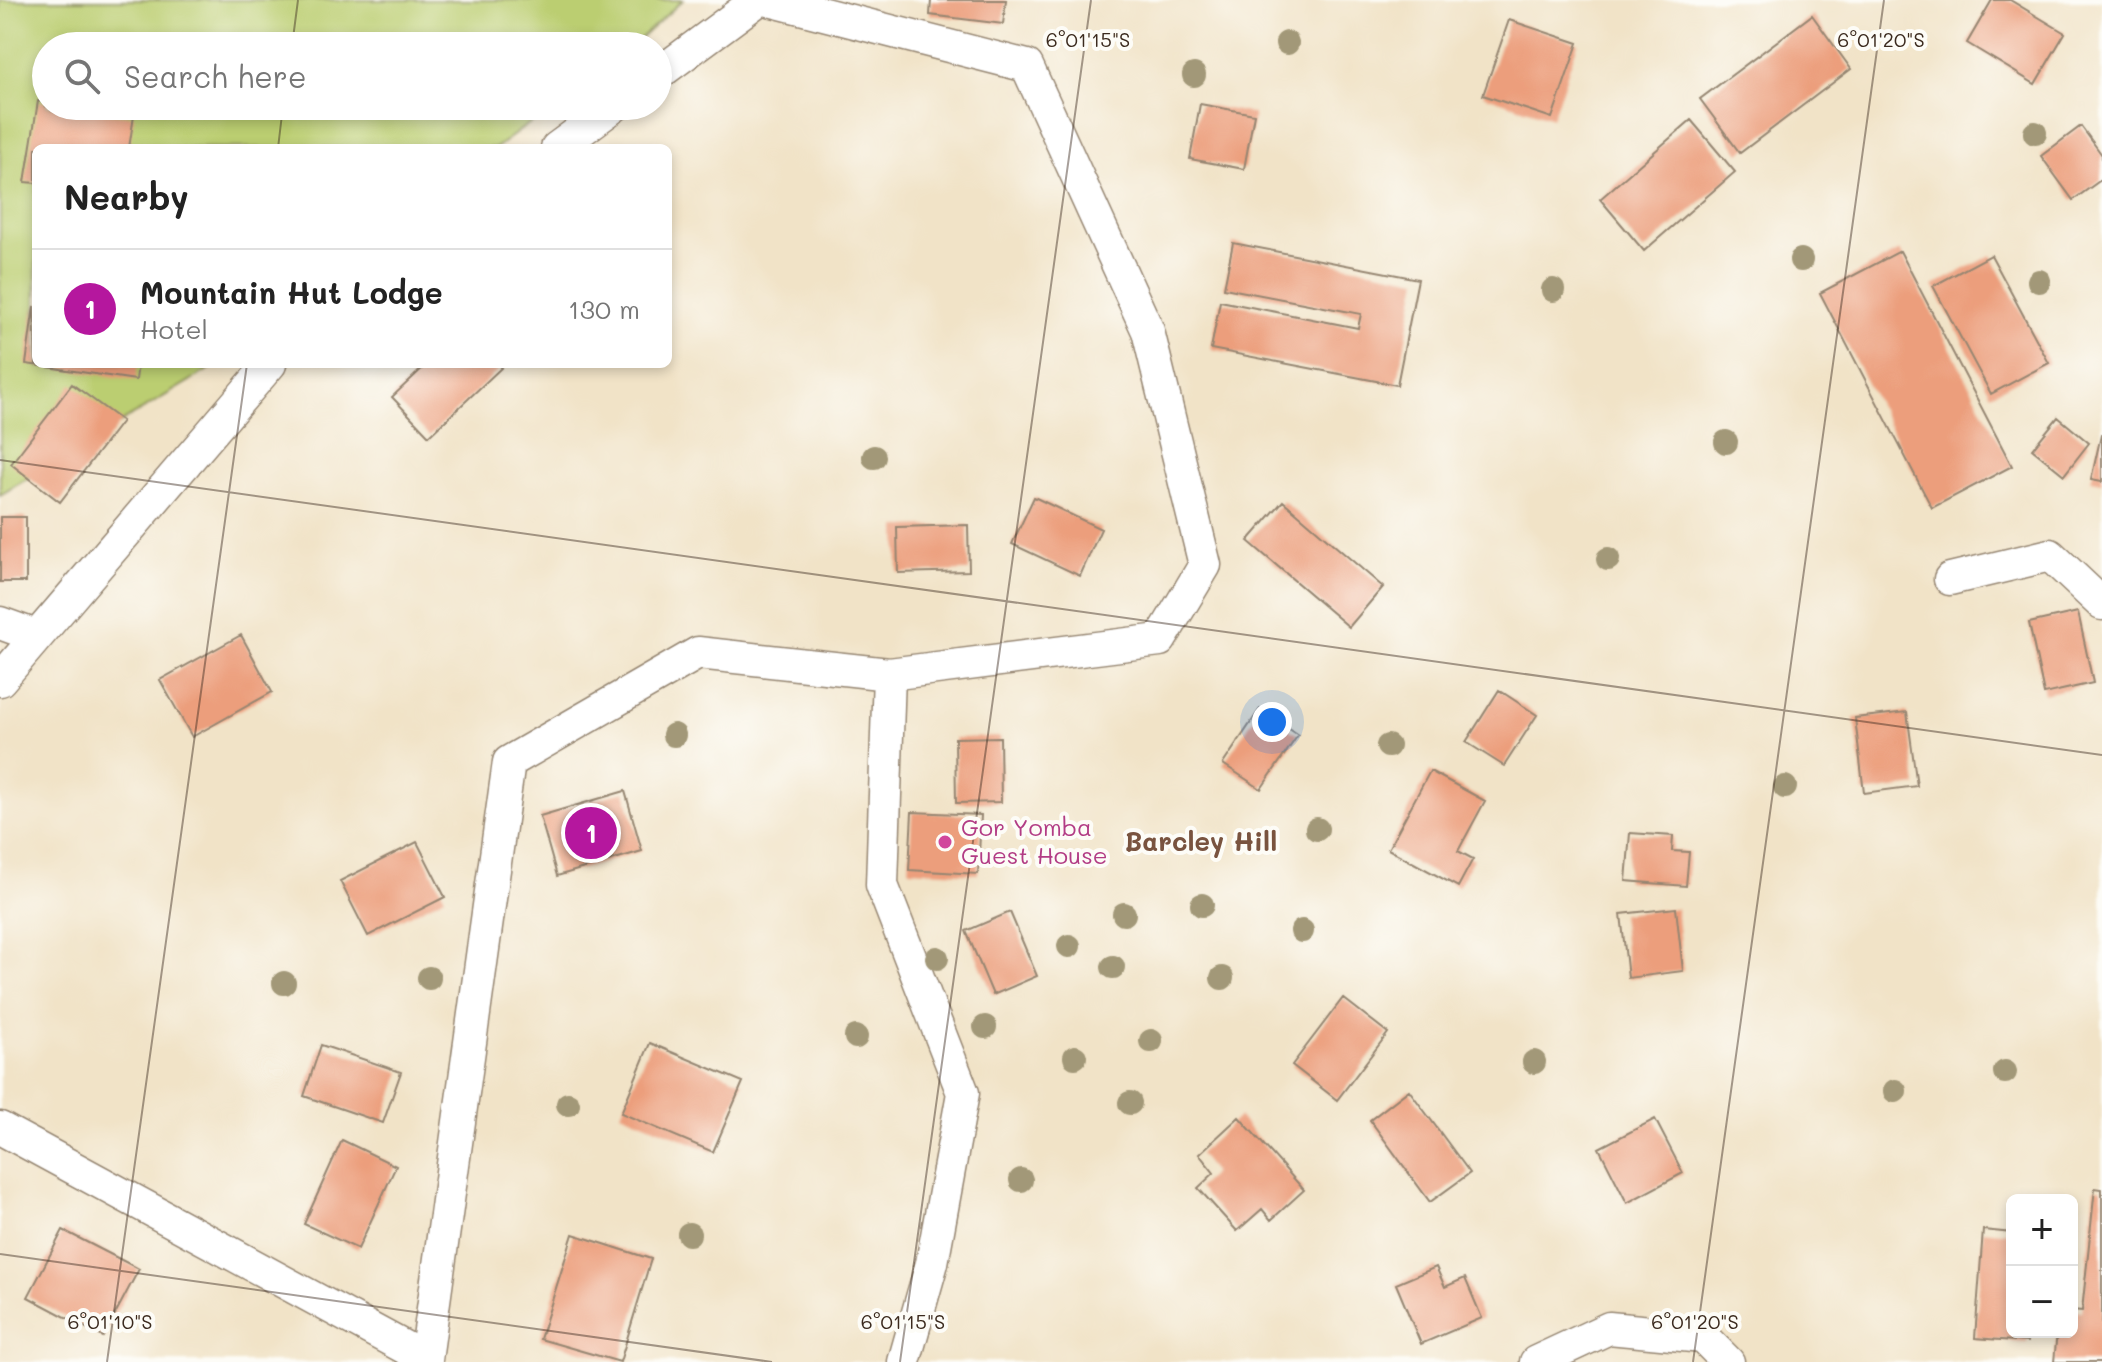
<!DOCTYPE html>
<meta charset="utf-8">
<style>
:root{--surface:#fff;--page:#f6f6f6;--text:#222;--muted:#767676;--line:#e0e0e0;--accent:#b5179e}
body{margin:0;font-family:Mali,sans-serif;background:var(--page);color:var(--text)}
.controls{position:absolute;right:24px;bottom:24px;display:grid;overflow:hidden;border-radius:12px;box-shadow:0 4px 12px #0003}
.controls button{width:72px;height:72px;display:grid;place-items:center;padding:0;border:0;border-bottom:2px solid var(--line);background:var(--surface);color:var(--text);font:40px sans-serif}
.you{position:absolute;left:1272px;top:722px;width:28px;height:28px;margin:-20px;border:6px solid #fff;border-radius:50%;background:#1a73e8;box-shadow:0 0 0 12px #1a73e833}
.badge{display:grid;place-items:center;width:52px;height:52px;border-radius:50%;background:var(--accent);color:#fff;font-size:26px;font-weight:700}
.pin{position:absolute;translate:-50% -50%;border:4px solid #fff;box-shadow:0 2px 8px #0006}
.list{margin:0;padding:0;list-style:none}
h2{display:flex;justify-content:space-between;align-items:center;height:104px;margin:0;padding:0 32px;font-size:34px}
h2 small{font-size:26px;font-weight:400;color:var(--muted)}
.list li{display:grid;grid-template-columns:52px 1fr auto;gap:24px;align-items:center;box-sizing:border-box;height:120px;padding:0 32px;border-top:2px solid var(--line)}
.list b{display:block;font-size:30px;white-space:nowrap}
.list p{margin:0;font-size:26px;white-space:nowrap;color:var(--muted)}
.list em{font-size:26px;font-style:normal;color:var(--muted)}
.icon{flex:none;width:44px;height:44px;fill:none;stroke:currentColor;stroke-width:2;stroke-linecap:round;stroke-linejoin:round}
.map{position:relative;flex:none;width:2102px;height:1362px;overflow:hidden}
.search{position:absolute;background:var(--surface);box-shadow:0 4px 12px #0003;left:32px;top:32px;width:640px;height:88px;display:flex;align-items:center;gap:20px;box-sizing:border-box;padding:0 28px;border-radius:44px;color:var(--muted);font-size:30px}
.panel{position:absolute;background:var(--surface);box-shadow:0 4px 12px #0003;left:32px;top:144px;width:640px;height:224px;border-radius:12px}
.map>svg:first-child{display:block}
</style>
<div class="map">
<svg width="2102" height="1362" viewBox="0 0 2102 1362">
<rect width="100%" height="100%" fill="#fdfcf7"/>
<filter id="ink" filterUnits="userSpaceOnUse"><feTurbulence type="fractalNoise" baseFrequency=".0125" numOctaves="2"/><feDisplacementMap in="SourceGraphic" scale="16" xChannelSelector="R" yChannelSelector="G"/><feConvolveMatrix kernelMatrix="1 2 1 2 8 2 1 2 1" color-interpolation-filters="sRGB"/></filter>
<filter id="wash" filterUnits="userSpaceOnUse"><feTurbulence type="fractalNoise" baseFrequency=".006" numOctaves="4" result="noise"/><feDisplacementMap in="SourceGraphic" scale="32" xChannelSelector="R" yChannelSelector="G"/><feGaussianBlur stdDeviation="1.8" result="paint"/><feColorMatrix in="noise" values="0 0 0 0 0 0 0 0 0 0 0 0 0 0 0 0 0 1.4 0 .05"/><feComposite in="paint" operator="in"/></filter>
<g filter="url(#wash)">
<rect width="100%" height="100%" fill="#f1e3c7"/>
<!-- green -->
<path fill="#bbce71" stroke="#7b7c48" stroke-width="2" d="M 0,0 L 683,0 L 632,46 L 46,46 L 46,106 L 553,106 L 496,148 L 36,148 L 36,364 L 218,364 L 0,495 Z"/>
<g id="blocks">
<!-- building -->
<path fill="#ec9e7c" d="M 931,0 L 1006,0 L 1003,24 L 930,15 Z
M 1992,0 L 2010,0 L 2065,33 L 2035,84 L 1967,43 Z
M 1812,15 L 1851,69 L 1740,153 L 1700,99 Z
M 1509,20 L 1578,43 L 1552,118 L 1483,95 Z
M 38,101 L 46,102 L 46,106 L 134,116 L 129,148 L 36,148 L 36,183 L 25,182 Z
M 1200,104 L 1254,114 L 1244,169 L 1190,159 Z
M 1691,120 L 1735,172 L 1644,251 L 1600,199 Z
M 2081,126 L 2102,155 L 2102,179 L 2073,200 L 2041,156 Z
M 1233,243 L 1418,279 L 1397,385 L 1211,349 L 1220,301 L 1358,328 L 1361,314 L 1224,288 Z
M 1900,251 L 2012,466 L 1932,508 L 1820,293 Z
M 1991,255 L 2049,363 L 1991,394 L 1933,286 Z
M 34,306 L 36,364 L 138,364 L 136,380 L 26,364 Z
M 427,364 L 499,364 L 502,367 L 429,436 L 392,397 Z
M 72,384 L 122,421 L 60,502 L 11,464 Z
M 2058,417 L 2089,443 L 2064,475 L 2032,449 Z
M 2101,435 L 2102,436 L 2102,482 L 2091,480 Z
M 1034,497 L 1101,529 L 1080,576 L 1012,544 Z
M 1283,501 L 1383,587 L 1349,627 L 1248,541 Z
M 0,517 L 26,517 L 26,582 L 0,582 Z
M 968,525 L 969,571 L 898,573 L 897,527 Z
M 2078,612 L 2093,683 L 2044,694 L 2029,623 Z
M 241,635 L 272,692 L 192,737 L 160,680 Z
M 1499,690 L 1537,715 L 1504,766 L 1466,742 Z
M 1260,709 L 1298,735 L 1261,789 L 1223,764 Z
M 1907,712 L 1917,786 L 1864,793 L 1855,718 Z
M 1000,737 L 1001,802 L 956,803 L 955,738 Z
M 1430,771 L 1485,801 L 1458,851 L 1473,859 L 1458,887 L 1388,849 Z
M 625,791 L 642,851 L 557,876 L 540,816 Z
M 912,812 L 981,815 L 978,874 L 909,870 Z
M 1630,833 L 1673,836 L 1672,851 L 1689,852 L 1686,886 L 1626,881 Z
M 417,842 L 445,897 L 368,936 L 340,881 Z
M 1676,908 L 1683,971 L 1628,978 L 1621,914 Z
M 1010,912 L 1037,976 L 993,995 L 966,931 Z
M 1343,998 L 1388,1033 L 1337,1100 L 1292,1065 Z
M 650,1043 L 743,1082 L 713,1152 L 621,1113 Z
M 321,1045 L 401,1072 L 383,1123 L 304,1096 Z
M 1409,1090 L 1470,1173 L 1430,1202 L 1370,1120 Z
M 1239,1117 L 1304,1190 L 1271,1220 L 1262,1209 L 1237,1231 L 1198,1188 L 1214,1173 L 1199,1154 Z
M 1655,1119 L 1683,1173 L 1627,1203 L 1599,1148 Z
M 342,1140 L 396,1166 L 358,1249 L 304,1224 Z
M 2095,1188 L 2102,1189 L 2102,1362 L 2054,1362 L 2057,1332 L 2072,1332 L 2072,1310 L 2082,1311 Z
M 63,1230 L 139,1269 L 103,1337 L 28,1297 Z
M 1983,1230 L 2012,1233 L 2012,1332 L 2028,1332 L 2027,1342 L 1975,1338 Z
M 573,1234 L 651,1259 L 620,1362 L 540,1339 Z
M 1436,1267 L 1445,1287 L 1465,1278 L 1482,1318 L 1421,1344 L 1396,1284 Z"/>
</g>
</g>
<g filter="url(#ink)">
<use href="#blocks" fill-opacity="0" stroke="#968672" stroke-width="2"/>
<g fill="none" stroke-linecap="round" stroke-linejoin="round">
<!-- minor casing -->
<g stroke="#968672" stroke-width="35">
<path id="minor" d="M 658,74 L 758,0
M 557,148 L 614,106
M 1950,579 L 2050,555 L 2102,604
M 0,623 L 36,636
M 889,674 L 882,885 L 963,1093 L 932,1263 L 904,1362
M 0,680 L 270,364
M 0,1128 L 426,1359 L 509,762 L 698,653 L 889,674 L 1160,640 L 1205,565 L 1148,331 L 1027,66 L 769,0
M 1536,1362 L 1609,1328 L 1703,1337 L 1728,1362"/>
</g>
<!-- minor -->
<use href="#minor" stroke="#fff" stroke-width="32"/>
</g>
<!-- trees -->
<g fill="#a29878">
<circle cx="1287" cy="43" r="12"/>
<circle cx="1194" cy="75" r="12"/>
<circle cx="2035" cy="133" r="12"/>
<circle cx="1801" cy="260" r="12"/>
<circle cx="2039" cy="281" r="12"/>
<circle cx="1553" cy="290" r="12"/>
<circle cx="1726" cy="442" r="12"/>
<circle cx="874" cy="457" r="12"/>
<circle cx="1608" cy="559" r="12"/>
<circle cx="674" cy="735" r="12"/>
<circle cx="1388" cy="746" r="12"/>
<circle cx="1785" cy="787" r="12"/>
<circle cx="1317" cy="829" r="12"/>
<circle cx="1202" cy="905" r="12"/>
<circle cx="1124" cy="914" r="12"/>
<circle cx="1302" cy="931" r="12"/>
<circle cx="1069" cy="946" r="12"/>
<circle cx="937" cy="958" r="12"/>
<circle cx="1113" cy="967" r="12"/>
<circle cx="429" cy="978" r="12"/>
<circle cx="1222" cy="978" r="12"/>
<circle cx="284" cy="983" r="12"/>
<circle cx="985" cy="1027" r="12"/>
<circle cx="856" cy="1037" r="12"/>
<circle cx="1151" cy="1041" r="12"/>
<circle cx="1075" cy="1057" r="12"/>
<circle cx="1534" cy="1062" r="12"/>
<circle cx="2005" cy="1072" r="12"/>
<circle cx="1895" cy="1091" r="12"/>
<circle cx="1130" cy="1103" r="12"/>
<circle cx="568" cy="1104" r="12"/>
<circle cx="1021" cy="1180" r="12"/>
<circle cx="689" cy="1234" r="12"/>
</g>
</g>
<!-- ticks -->
<path fill="none" stroke="#3b2a1e" stroke-width="2" stroke-opacity="0.45" d="M 292,46 L 298,0M 278,148 L 283,106M 0,460 L 2102,755M 0,1254 L 772,1362M 107,1362 L 247,364M 900,1362 L 1091,0M 1693,1362 L 1884,0"/>
<!-- markers -->
<circle fill="#d1479c" stroke="#fdfcf7" stroke-width="3" cx="945" cy="842" r="8"/>
<g text-anchor="middle" stroke-width="8" stroke-linejoin="round" paint-order="stroke">
<!-- hotel labels -->
<g font-size="24" fill="#b23c85" stroke="#fdfcf7" text-anchor="start">
<text x="961" y="836">Gor Yomba<tspan x="961" dy="28">Guest House</tspan></text>
</g>
<!-- neighbourhood labels -->
<g font-size="26" font-weight="bold" fill="#79533f" stroke="#fdfcf7">
<text x="1201" y="851">Barcley Hill</text>
</g>
</g>
<g font-size="20" text-anchor="middle" fill="#3b2a1e" stroke="#fdfcf7" stroke-width="8" stroke-linejoin="round" paint-order="stroke">
<text x="1088" y="47">6°01'15"S</text>
<text x="1881" y="47">6°01'20"S</text>
<text x="110" y="1329">6°01'10"S</text>
<text x="903" y="1329">6°01'15"S</text>
<text x="1695" y="1329">6°01'20"S</text>
</g>
</svg>
<div class="controls">
<button>+</button>
<button>−</button>
</div>
<div class="you"></div>
<div class="pin badge" style="left:591px;top:833px">1</div>
<div class="search"><svg class="icon" aria-label="search" viewBox="0 0 24 24"><circle cx="10" cy="10" r="6"/><path d="M15 15l6 6"/></svg>Search here</div>
<section class="panel">
<h2>Nearby<small></small></h2>
<ul class="list">
<li><span class="badge">1</span><div><b>Mountain Hut Lodge</b><p>Hotel</p></div><em>130 m</em></li>
</ul>
</section>
</div>
